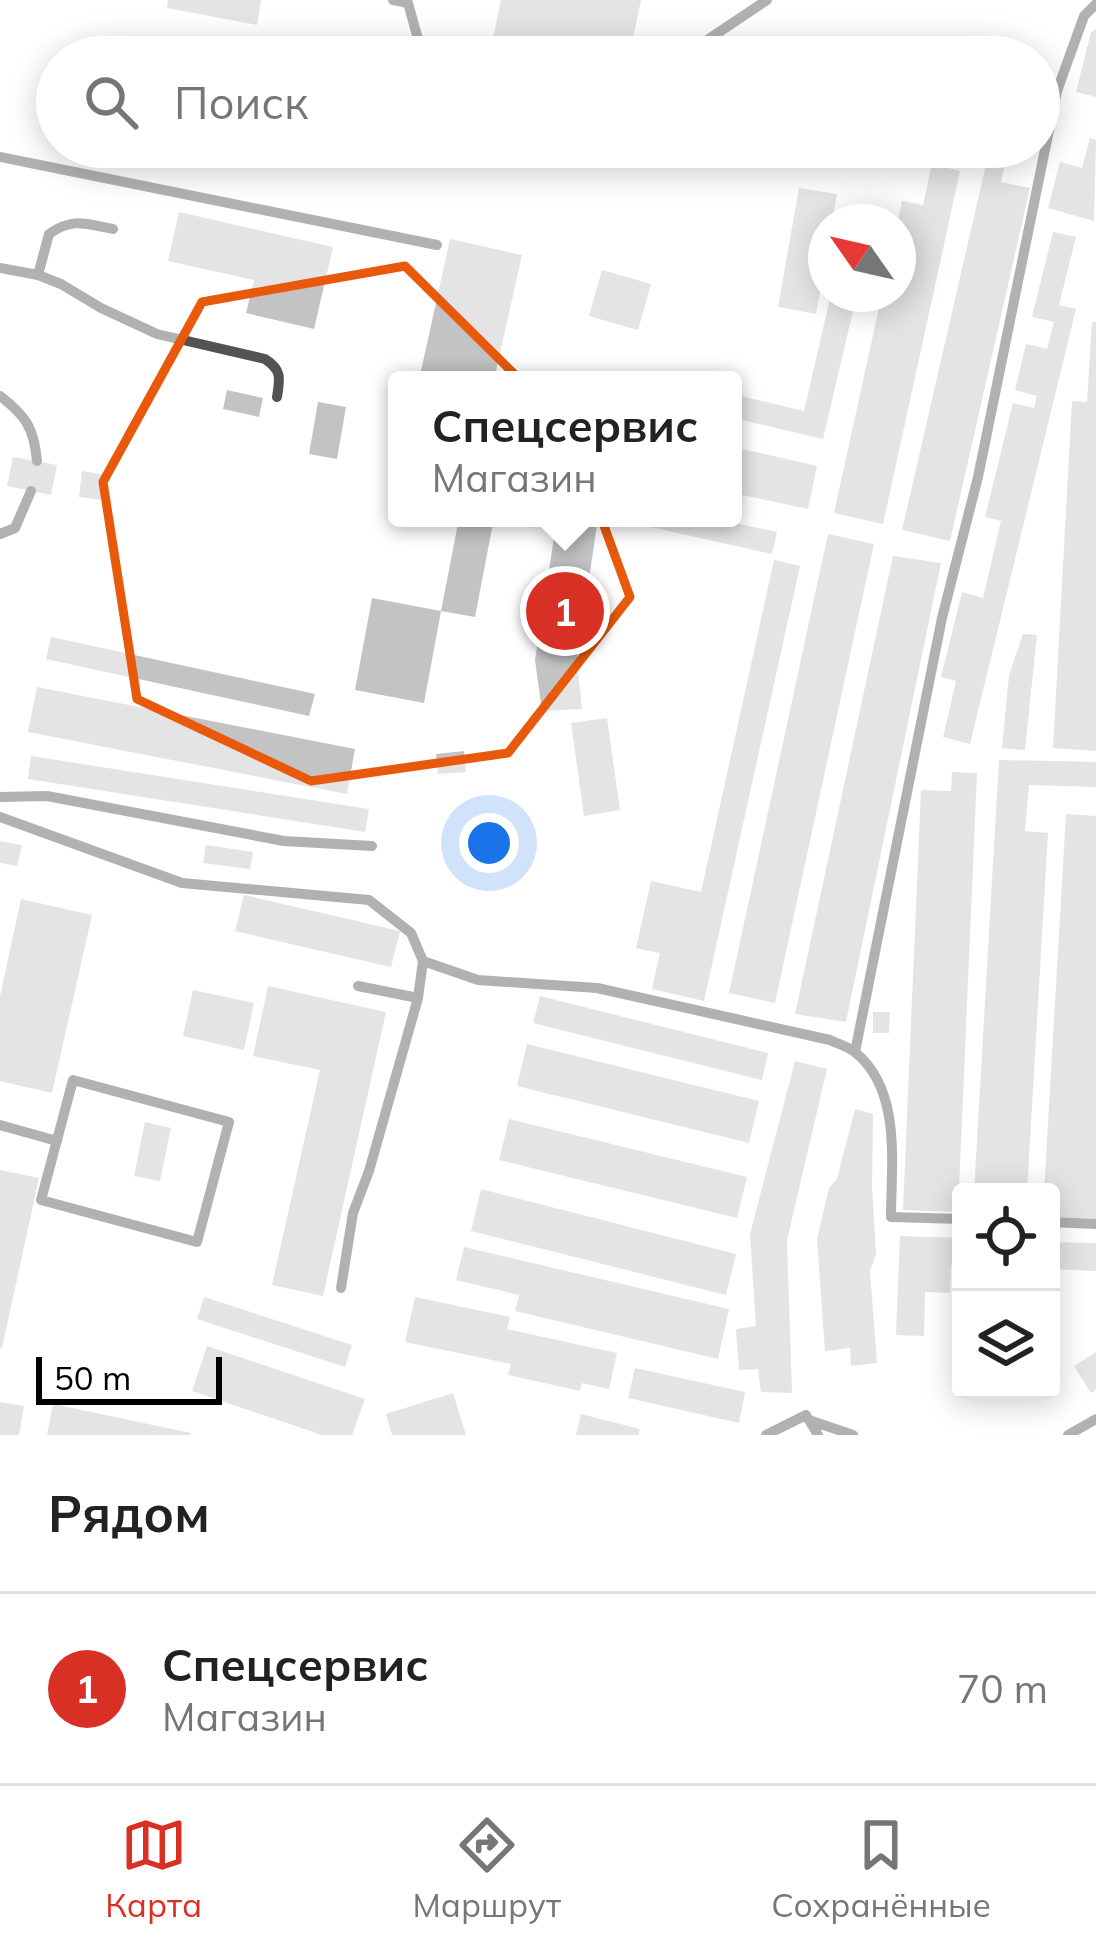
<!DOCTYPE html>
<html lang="ru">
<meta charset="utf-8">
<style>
:root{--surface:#fff;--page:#f6f6f6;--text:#222;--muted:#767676;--line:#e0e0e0;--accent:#d93025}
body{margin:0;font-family:Mulish,sans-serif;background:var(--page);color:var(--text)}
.controls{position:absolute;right:36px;bottom:36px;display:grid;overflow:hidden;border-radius:12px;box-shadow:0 6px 30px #0003}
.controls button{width:108px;height:108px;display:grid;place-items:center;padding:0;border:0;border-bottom:3px solid var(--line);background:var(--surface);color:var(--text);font:60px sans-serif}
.compass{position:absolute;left:808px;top:204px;width:108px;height:108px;border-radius:50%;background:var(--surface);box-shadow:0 6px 30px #0003;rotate:304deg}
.scale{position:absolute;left:36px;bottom:30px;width:186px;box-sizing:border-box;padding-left:12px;border:6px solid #000;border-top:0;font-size:33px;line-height:42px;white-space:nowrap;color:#000;-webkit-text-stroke:9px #fff;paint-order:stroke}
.you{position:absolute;left:489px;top:843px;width:42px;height:42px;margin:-30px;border:9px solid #fff;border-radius:50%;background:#1a73e8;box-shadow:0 0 0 18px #1a73e833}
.badge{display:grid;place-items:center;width:78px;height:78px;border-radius:50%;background:var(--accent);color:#fff;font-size:39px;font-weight:700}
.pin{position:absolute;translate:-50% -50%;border:6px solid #fff;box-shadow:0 3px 12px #0006}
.popup{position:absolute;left:388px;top:371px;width:354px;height:156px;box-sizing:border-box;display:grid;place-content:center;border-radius:12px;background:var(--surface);filter:drop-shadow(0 3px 9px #0005);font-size:39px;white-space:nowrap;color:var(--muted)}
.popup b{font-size:45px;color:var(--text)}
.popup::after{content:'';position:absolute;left:50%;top:100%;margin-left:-24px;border:24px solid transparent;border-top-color:var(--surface)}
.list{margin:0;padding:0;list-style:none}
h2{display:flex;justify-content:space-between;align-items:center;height:156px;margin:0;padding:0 48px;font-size:51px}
h2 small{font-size:39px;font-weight:400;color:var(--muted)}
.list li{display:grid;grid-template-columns:78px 1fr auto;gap:36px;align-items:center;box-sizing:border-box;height:192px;padding:0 48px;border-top:3px solid var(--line)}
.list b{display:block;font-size:45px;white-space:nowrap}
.list p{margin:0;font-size:39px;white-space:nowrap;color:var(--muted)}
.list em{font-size:39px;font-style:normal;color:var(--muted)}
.icon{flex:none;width:66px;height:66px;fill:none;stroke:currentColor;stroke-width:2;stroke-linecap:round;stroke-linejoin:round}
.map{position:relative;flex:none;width:1096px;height:1435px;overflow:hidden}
.search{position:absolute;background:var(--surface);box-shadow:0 6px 30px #0003;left:36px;right:36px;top:36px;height:132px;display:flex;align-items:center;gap:30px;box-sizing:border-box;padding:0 42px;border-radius:66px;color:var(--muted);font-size:45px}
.sheet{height:348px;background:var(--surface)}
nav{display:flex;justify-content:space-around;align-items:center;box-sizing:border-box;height:168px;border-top:3px solid var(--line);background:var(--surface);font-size:33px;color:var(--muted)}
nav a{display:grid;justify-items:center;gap:6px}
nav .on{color:var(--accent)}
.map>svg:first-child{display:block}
</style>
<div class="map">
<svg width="1096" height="1435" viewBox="0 0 1096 1435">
<rect width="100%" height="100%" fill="#fff"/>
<!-- building -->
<path fill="#c3c3c3" d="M 168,0 L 261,0 L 257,25 L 167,8 Z
M 501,0 L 641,0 L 629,57 L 559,57 L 492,43 Z
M 1096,29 L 1096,97 L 1076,92 L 1091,32 Z
M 166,40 L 186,45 L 184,57 L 161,57 Z
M 1090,138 L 1096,140 L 1094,221 L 1048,208 L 1060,162 L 1082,168 Z
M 990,147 L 1009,147 L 1001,182 L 1030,188 L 950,541 L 902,530 Z
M 932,164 L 960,171 L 883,524 L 834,513 L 882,294 L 898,294 L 898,220 L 902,201 L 923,205 Z
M 799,188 L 837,194 L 832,222 L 826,222 L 826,259 L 816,314 L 778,307 Z
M 851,208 L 876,214 L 874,222 L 848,222 Z
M 179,212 L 333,247 L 314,329 L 246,313 L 254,280 L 168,261 Z
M 1053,232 L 1076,237 L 1059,305 L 1076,309 L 970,744 L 943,737 L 956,681 L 941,677 L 962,592 L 983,598 L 1001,521 L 985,517 L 1013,403 L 1034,408 L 1037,396 L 1015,390 L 1026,344 L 1047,349 L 1054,322 L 1032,317 Z
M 450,239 L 522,255 L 494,380 L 419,380 Z
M 602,270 L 651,284 L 638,330 L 589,316 Z
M 831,294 L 857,294 L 823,439 L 733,418 L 733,394 L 804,411 Z
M 1092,322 L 1096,322 L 1096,751 L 1053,748 L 1072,401 L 1087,402 Z
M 227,390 L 263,398 L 259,417 L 223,409 Z
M 318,402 L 346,407 L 337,459 L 309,454 Z
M 733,447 L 817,466 L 808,509 L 733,493 Z
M 13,457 L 57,465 L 51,495 L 7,486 Z
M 82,471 L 106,475 L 102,500 L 79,497 Z
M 459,518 L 494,518 L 475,617 L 441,611 L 424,703 L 355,690 L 372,598 L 441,611 Z
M 557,518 L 598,518 L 577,660 L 582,709 L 542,711 L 535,660 Z
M 611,518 L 710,518 L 777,532 L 772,554 Z
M 828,534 L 874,544 L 775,1003 L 729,993 Z
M 893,556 L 941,563 L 846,1022 L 795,1014 Z
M 774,560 L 800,566 L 704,1001 L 652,989 L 660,953 L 636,948 L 651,881 L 701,892 Z
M 1023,634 L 1037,635 L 1025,750 L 1002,748 L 1009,675 Z
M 51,637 L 315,694 L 309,716 L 46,659 Z
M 37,687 L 355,749 L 347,794 L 28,732 Z
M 607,718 L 620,810 L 584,816 L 571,723 Z
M 464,751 L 466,772 L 438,774 L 436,754 Z
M 31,756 L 369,809 L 365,832 L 28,779 Z
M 999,760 L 1096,762 L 1096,787 L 1029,785 L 1025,831 L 1048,833 L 1027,1192 L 974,1192 Z
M 952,772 L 977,773 L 958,1212 L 903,1210 L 921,790 L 951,791 Z
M 1066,814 L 1096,816 L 1096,1219 L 1051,1217 L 1051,1192 L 1044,1192 Z
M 0,841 L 22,845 L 17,866 L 0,863 Z
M 206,845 L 253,852 L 250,869 L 203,863 Z
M 244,895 L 400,931 L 391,967 L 235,931 Z
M 21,899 L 92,915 L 52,1093 L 0,1081 L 0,996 Z
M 268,986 L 386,1012 L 323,1296 L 272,1285 L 320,1070 L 253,1056 Z
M 193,990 L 254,1003 L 244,1050 L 183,1036 Z
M 540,996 L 768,1053 L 762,1080 L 533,1023 Z
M 873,1012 L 890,1012 L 889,1033 L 873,1033 Z
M 527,1044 L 759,1101 L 749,1143 L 517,1086 Z
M 795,1061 L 827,1069 L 787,1240 L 792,1393 L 761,1392 L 758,1369 L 739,1370 L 736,1329 L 756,1326 L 750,1234 Z
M 855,1109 L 873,1114 L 872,1187 L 876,1254 L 870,1271 L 877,1363 L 851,1366 L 850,1348 L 825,1351 L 817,1239 L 829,1188 L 837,1179 Z
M 509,1119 L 747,1177 L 737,1218 L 499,1160 Z
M 145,1122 L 171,1128 L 160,1181 L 134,1176 Z
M 0,1170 L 39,1178 L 2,1348 L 0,1348 Z
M 481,1189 L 736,1254 L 726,1295 L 471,1231 Z
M 900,1236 L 961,1238 L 961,1266 L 951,1265 L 950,1293 L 925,1292 L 924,1336 L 896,1335 Z
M 1051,1242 L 1096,1243 L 1096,1271 L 1051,1269 Z
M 464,1247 L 729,1309 L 718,1359 L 515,1311 L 519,1295 L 456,1280 Z
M 204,1297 L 352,1345 L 345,1367 L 197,1319 Z
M 415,1297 L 510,1317 L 507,1329 L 617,1353 L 609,1389 L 582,1383 L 580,1391 L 508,1375 L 511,1364 L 405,1342 Z
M 207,1346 L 365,1399 L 352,1435 L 322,1435 L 192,1391 Z
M 1096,1352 L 1096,1390 L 1091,1393 L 1074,1366 Z
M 635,1368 L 745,1392 L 739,1423 L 628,1398 Z
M 453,1393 L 466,1435 L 392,1435 L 386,1414 Z
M 0,1402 L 24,1406 L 19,1435 L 0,1435 Z
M 53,1404 L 191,1433 L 191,1435 L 47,1435 Z
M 581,1414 L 640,1429 L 638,1435 L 576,1435 Z"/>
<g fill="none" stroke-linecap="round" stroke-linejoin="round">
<!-- service -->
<path stroke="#535353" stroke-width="10" d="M 393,0 L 408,3 L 423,57
M 682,57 L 767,0
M 0,157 L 437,245
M 0,268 L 38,275 L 61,284 L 101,308 L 157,334 L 265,359 C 282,370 280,378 277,397
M 38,275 L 49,234 C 73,217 85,224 113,229
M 0,396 C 26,416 34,428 37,461
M 0,534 L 15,528 L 31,491
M 0,797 L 47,796 L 284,841 L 372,846
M 0,817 L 182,883 L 369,900 L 411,933 L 423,961 L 418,998
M 423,961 L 478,980 L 597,988 L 830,1040 C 838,1044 849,1047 856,1053 C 902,1091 891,1165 891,1217 L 961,1219
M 855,1052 L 942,618 L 978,477 L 1057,91 L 1084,16 L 1096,4
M 73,1080 L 229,1122 L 197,1242 L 41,1200 Z
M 0,1125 L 57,1141
M 1051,1222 L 1096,1224
M 341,1288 L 353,1213 L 369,1171 L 418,998 L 358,986
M 809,1420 L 853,1435
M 766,1435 L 806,1415 L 818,1435
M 1068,1435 L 1096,1419"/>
</g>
<!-- marked area -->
<path d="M0 0H1096V1435H0ZM 405,266 L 568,427 L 630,597 L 508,753 L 311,781 L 137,699 L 103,482 L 202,302 Z" fill="#fff" fill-opacity=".55" fill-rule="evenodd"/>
<path fill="none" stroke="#e8590c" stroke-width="9" stroke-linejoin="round" d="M 405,266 L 568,427 L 630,597 L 508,753 L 311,781 L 137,699 L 103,482 L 202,302 Z"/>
</svg>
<div class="controls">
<button><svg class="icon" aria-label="locate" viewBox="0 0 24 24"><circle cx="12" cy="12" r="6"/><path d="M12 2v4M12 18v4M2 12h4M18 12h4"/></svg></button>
<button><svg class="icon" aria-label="layers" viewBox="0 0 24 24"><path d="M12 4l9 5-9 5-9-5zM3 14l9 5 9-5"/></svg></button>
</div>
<svg class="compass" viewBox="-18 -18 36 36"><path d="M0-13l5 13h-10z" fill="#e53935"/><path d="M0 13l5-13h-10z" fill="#767676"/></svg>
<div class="scale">50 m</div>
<div class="you"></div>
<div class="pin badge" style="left:565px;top:611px">1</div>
<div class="popup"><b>Спецсервис</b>Магазин</div>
<div class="search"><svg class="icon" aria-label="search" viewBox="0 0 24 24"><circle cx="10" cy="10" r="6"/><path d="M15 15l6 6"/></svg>Поиск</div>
</div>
<section class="sheet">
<h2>Рядом<small></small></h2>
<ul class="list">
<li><span class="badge">1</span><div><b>Спецсервис</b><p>Магазин</p></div><em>70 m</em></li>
</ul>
</section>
<nav>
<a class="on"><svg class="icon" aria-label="map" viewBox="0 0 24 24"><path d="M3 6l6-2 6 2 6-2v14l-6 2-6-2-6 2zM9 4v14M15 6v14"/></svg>Карта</a>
<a><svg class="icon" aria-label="directions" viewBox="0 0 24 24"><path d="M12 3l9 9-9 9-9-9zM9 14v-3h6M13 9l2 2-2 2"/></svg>Маршрут</a>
<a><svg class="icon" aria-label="saved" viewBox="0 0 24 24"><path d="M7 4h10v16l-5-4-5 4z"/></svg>Сохранённые</a>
</nav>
